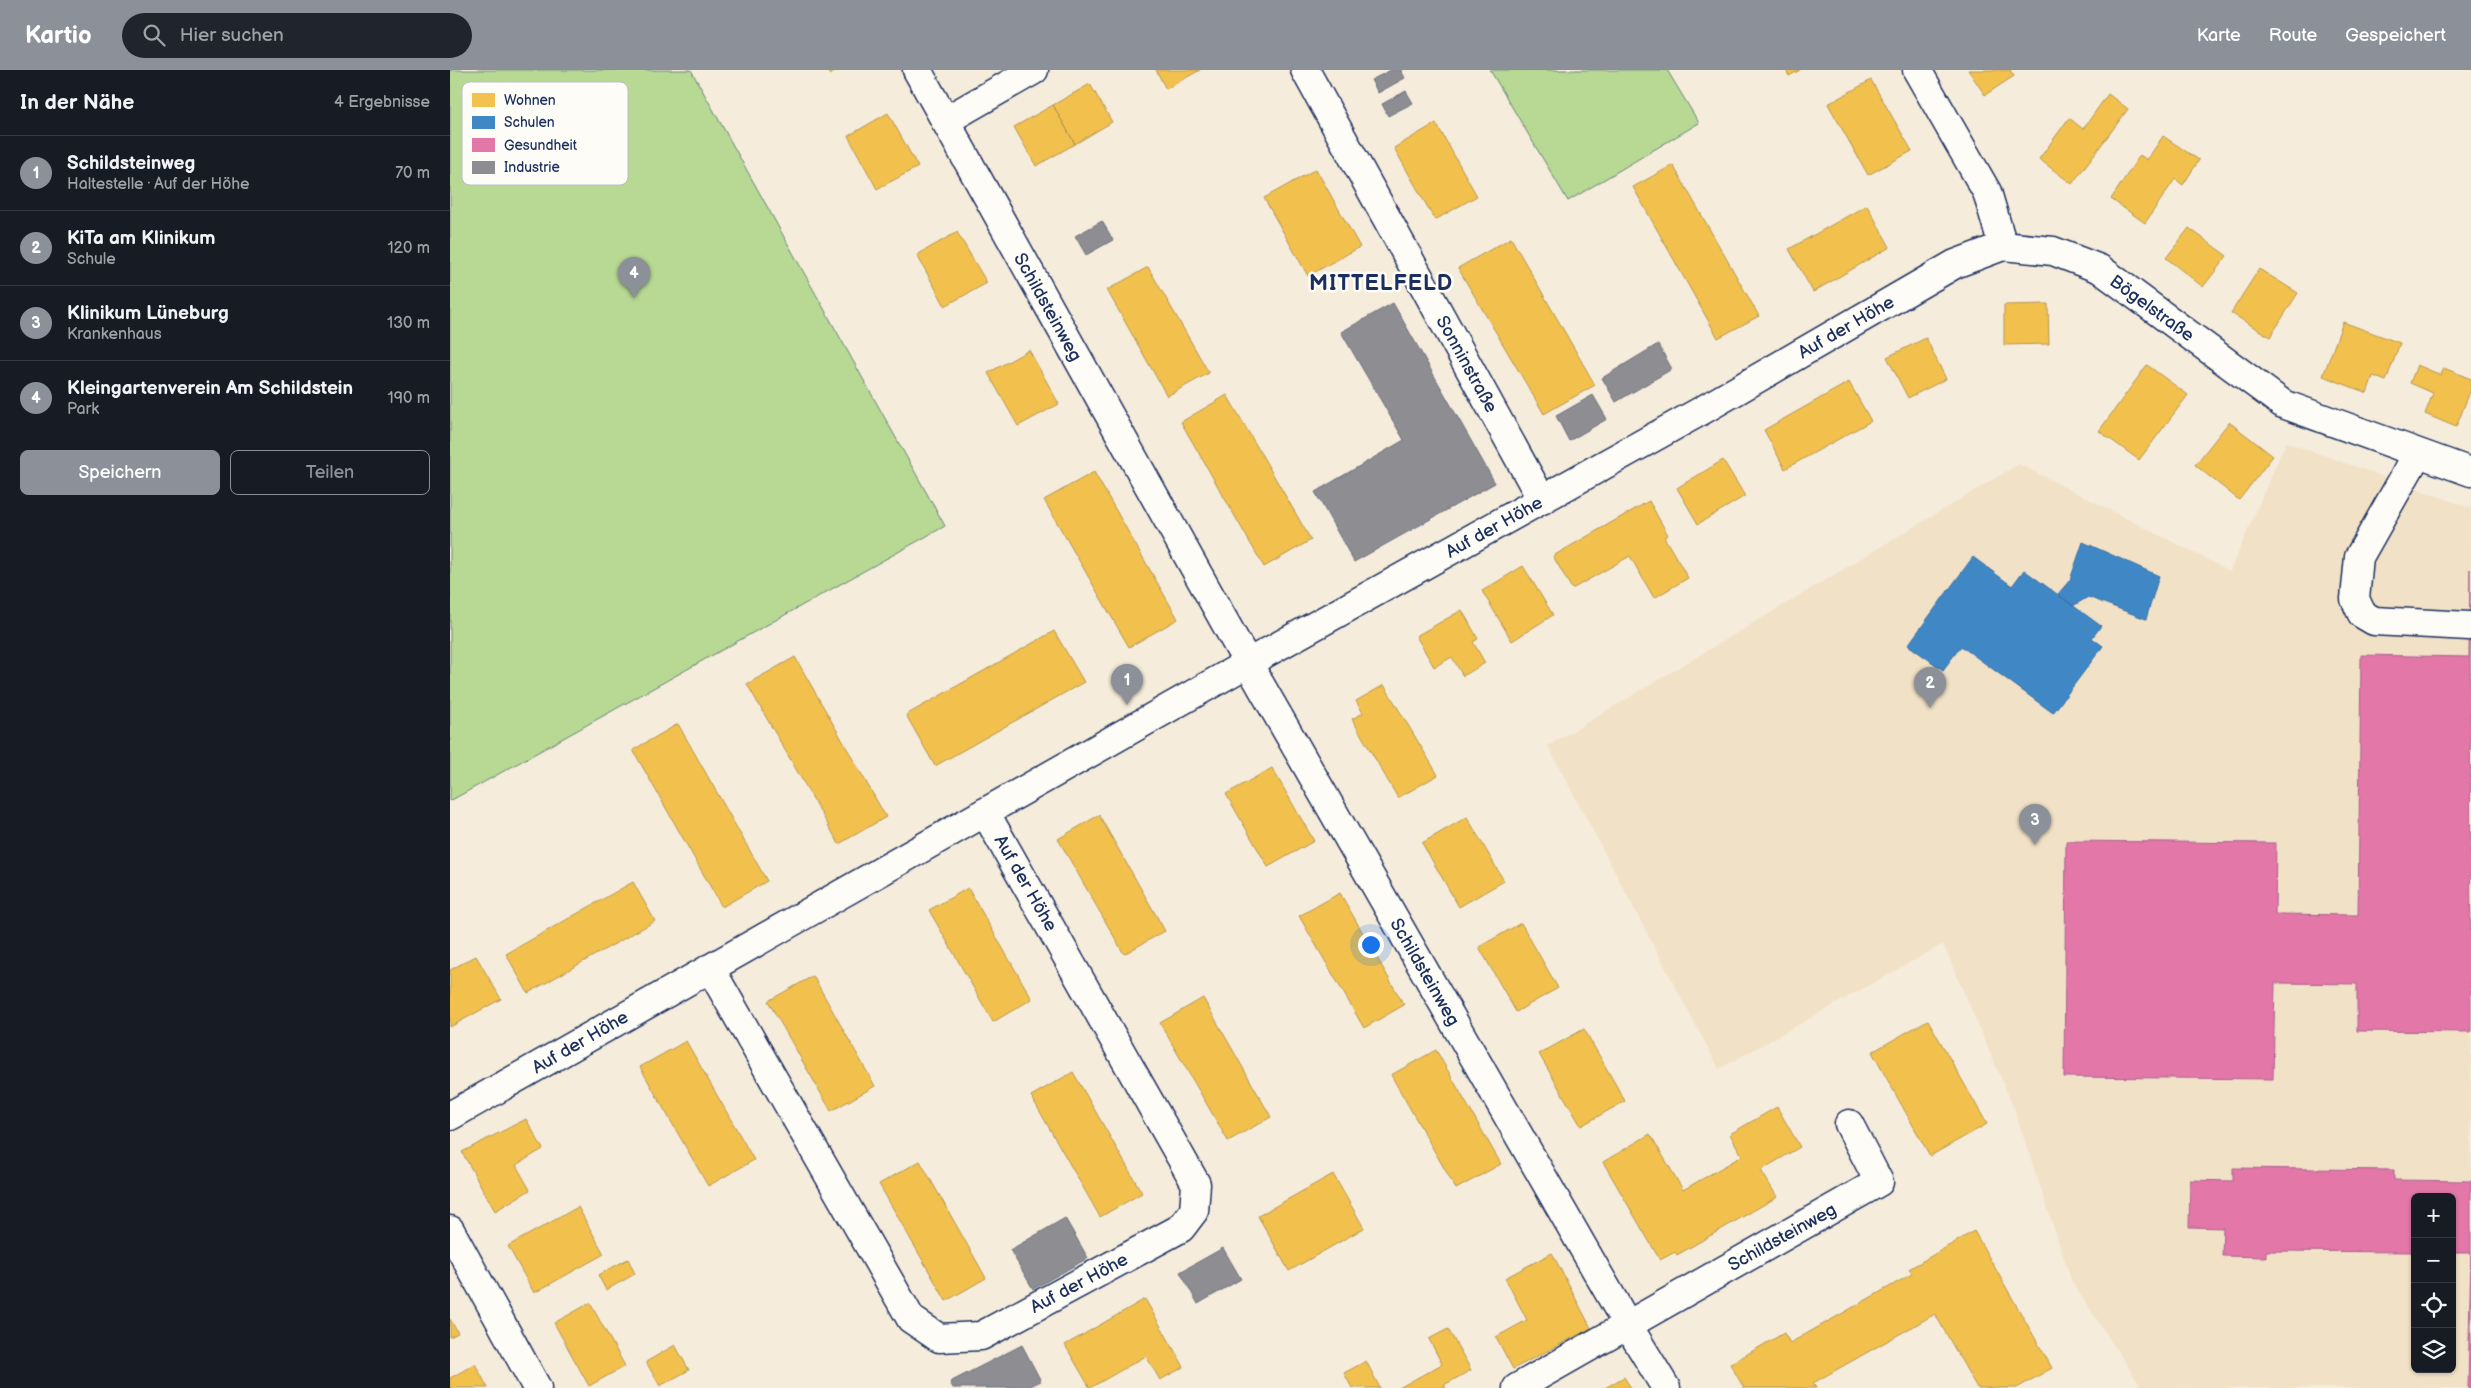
<!DOCTYPE html>
<html lang="de">
<meta charset="utf-8">
<style>
:root{--surface:#171b24;--page:#20242c;--text:#f1f3f6;--muted:#9ea1a6;--line:#363941;--accent:#8c9099}
body{margin:0;font-family:"Balsamiq Sans",sans-serif;background:var(--page);color:var(--text)}
.controls{position:absolute;right:15px;bottom:15px;display:grid;overflow:hidden;border-radius:8px;box-shadow:0 1px 4px #0004}
.controls button{width:45px;height:45px;display:grid;place-items:center;padding:0;border:0;border-bottom:1px solid var(--line);background:var(--surface);color:var(--text);font:25px sans-serif}
.you{position:absolute;left:920px;top:874px;width:18px;height:18px;margin:-12px;border:4px solid #fff;border-radius:50%;background:#1a73e8;box-shadow:0 0 0 8px #1a73e833}
.badge{display:grid;place-items:center;width:32px;height:32px;border-radius:50%;background:var(--accent);color:#fff;font-size:16px;font-weight:700}
.pin{position:absolute;translate:-50% -41px;filter:drop-shadow(0 1px 2px #0008)}
.pin::after{content:'';position:absolute;top:26px;width:18px;height:15px;background:inherit;clip-path:polygon(0 0,100% 0,50% 100%)}
.list{margin:0;padding:0;list-style:none}
h2{display:flex;justify-content:space-between;align-items:center;height:65px;margin:0;padding:0 20px;font-size:21px}
h2 small{font-size:16px;font-weight:400;color:var(--muted)}
.list li{display:grid;grid-template-columns:32px 1fr auto;gap:15px;align-items:center;box-sizing:border-box;height:75px;padding:0 20px;border-top:1px solid var(--line)}
.list b{display:block;font-size:19px;white-space:nowrap}
.list p{margin:0;font-size:16px;white-space:nowrap;color:var(--muted)}
.list em{font-size:16px;font-style:normal;color:var(--muted)}
.actions{display:flex;gap:10px;padding:15px 20px}
.actions a{flex:1;padding:11px 0;border:1px solid var(--accent);border-radius:8px;text-align:center;font-size:18px;color:var(--accent)}
.actions .main{background:var(--accent);color:#fff}
.icon{flex:none;width:28px;height:28px;fill:none;stroke:currentColor;stroke-width:2;stroke-linecap:round;stroke-linejoin:round}
.map{position:relative;flex:none;width:2021px;height:1318px;overflow:hidden}
header{display:flex;align-items:center;gap:30px;box-sizing:border-box;height:70px;padding:0 25px;background:var(--accent);color:#fff}
header strong{font-size:24px}
nav{display:flex;gap:28px;margin-inline-start:auto;font-size:18px}
.search{width:350px;height:45px;background:var(--page);display:flex;align-items:center;gap:12px;box-sizing:border-box;padding:0 18px;border-radius:28px;color:var(--muted);font-size:19px}
main{display:flex}
aside{flex:1;background:var(--surface)}
.map>svg:first-child{display:block}
</style>
<header>
<strong>Kartio</strong>
<div class="search"><svg class="icon" aria-label="search" viewBox="0 0 24 24"><circle cx="10" cy="10" r="6"/><path d="M15 15l6 6"/></svg>Hier suchen</div>
<nav><a>Karte</a><a>Route</a><a>Gespeichert</a></nav>
</header>
<main>
<aside>
<h2>In der Nähe<small>4 Ergebnisse</small></h2>
<ul class="list">
<li><span class="badge">1</span><div><b>Schildsteinweg</b><p>Haltestelle · Auf der Höhe</p></div><em>70 m</em></li>
<li><span class="badge">2</span><div><b>KiTa am Klinikum</b><p>Schule</p></div><em>120 m</em></li>
<li><span class="badge">3</span><div><b>Klinikum Lüneburg</b><p>Krankenhaus</p></div><em>130 m</em></li>
<li><span class="badge">4</span><div><b>Kleingartenverein Am Schildstein</b><p>Park</p></div><em>190 m</em></li>
</ul>
<div class="actions"><a class="main">Speichern</a><a>Teilen</a></div>
</aside>
<div class="map">
<svg width="2021" height="1318" viewBox="0 0 2021 1318">
<rect width="100%" height="100%" fill="#f6ecdb"/>
<filter id="ink" filterUnits="userSpaceOnUse"><feTurbulence type="fractalNoise" baseFrequency=".02" numOctaves="2"/><feDisplacementMap in="SourceGraphic" scale="10" xChannelSelector="R" yChannelSelector="G"/><feConvolveMatrix kernelMatrix="1 2 1 2 8 2 1 2 1" color-interpolation-filters="sRGB"/></filter>
<g filter="url(#ink)">
<!-- built -->
<path fill="#f1e1c7" fill-rule="evenodd" d="M 1836,372 L 2021,438 L 2021,1318 L 1692,1318 L 1622,1212 L 1565,1041 L 1493,874 L 1269,999 L 1098,676 L 1569,394 L 1780,501 ZM 1965,1127 L 2002,1127 L 2002,1299 L 1965,1299 Z"/>
<!-- green -->
<path fill="#b7d994" stroke="#698479" d="M 0,0 L 241,0 L 495,456 L 0,731 Z
M 1040,0 L 1217,0 L 1249,53 L 1118,131 Z"/>
<!-- homes -->
<path fill="#f2c14e" stroke="#b29553" d="M 377,0 L 387,0 L 380,5 Z
M 706,0 L 750,0 L 716,19 Z
M 1336,0 L 1350,0 L 1339,6 Z
M 1518,0 L 1560,0 L 1564,6 L 1535,25 Z
M 1421,10 L 1462,81 L 1418,105 L 1378,34 Z
M 640,14 L 662,52 L 625,74 L 603,35 Z
M 1658,24 L 1678,39 L 1622,114 L 1589,89 L 1619,48 L 1633,59 Z
M 603,35 L 625,74 L 586,96 L 564,57 Z
M 438,43 L 468,97 L 427,119 L 398,66 Z
M 986,53 L 1027,126 L 985,150 L 944,78 Z
M 1713,66 L 1749,90 L 1733,115 L 1725,109 L 1695,153 L 1661,129 L 1690,85 L 1697,90 Z
M 1223,95 L 1309,246 L 1268,268 L 1183,117 Z
M 866,99 L 910,177 L 858,206 L 814,128 Z
M 1417,135 L 1440,177 L 1363,222 L 1339,179 Z
M 1739,158 L 1777,186 L 1753,217 L 1716,188 Z
M 507,162 L 537,213 L 495,236 L 467,185 Z
M 1061,168 L 1145,315 L 1094,344 L 1008,198 Z
M 698,197 L 759,303 L 717,326 L 657,220 Z
M 1809,199 L 1848,223 L 1820,267 L 1781,243 Z
M 1598,234 L 1599,274 L 1554,275 L 1554,235 Z
M 1893,252 L 1950,273 L 1936,311 L 1923,306 L 1917,323 L 1873,306 Z
M 1476,268 L 1496,309 L 1458,328 L 1437,287 Z
M 579,280 L 609,334 L 568,356 L 538,303 Z
M 1697,295 L 1738,325 L 1689,390 L 1649,361 Z
M 1967,295 L 1991,305 L 1994,298 L 2021,309 L 2021,319 L 2006,357 L 1975,344 L 1983,323 L 1960,313 Z
M 1399,312 L 1421,351 L 1335,399 L 1314,360 Z
M 777,325 L 861,470 L 814,497 L 731,352 Z
M 1779,352 L 1823,386 L 1789,430 L 1745,395 Z
M 1273,390 L 1295,426 L 1248,454 L 1227,418 Z
M 644,402 L 728,549 L 679,577 L 594,430 Z
M 1199,431 L 1218,465 L 1214,467 L 1238,508 L 1204,528 L 1180,486 L 1122,519 L 1103,486 Z
M 1073,496 L 1103,545 L 1062,571 L 1032,521 Z
M 1012,540 L 1028,569 L 1023,572 L 1035,593 L 1013,606 L 1002,587 L 984,597 L 966,566 Z
M 604,561 L 634,612 L 485,696 L 456,645 Z
M 345,587 L 436,747 L 389,774 L 297,614 Z
M 934,615 L 988,705 L 948,728 L 902,649 L 913,643 L 906,631 Z
M 228,654 L 317,811 L 272,837 L 183,680 Z
M 822,698 L 864,771 L 818,797 L 776,724 Z
M 649,745 L 715,861 L 674,884 L 608,769 Z
M 1017,747 L 1054,811 L 1009,837 L 972,773 Z
M 183,812 L 205,851 L 78,923 L 56,884 Z
M 518,818 L 582,929 L 543,952 L 479,840 Z
M 890,823 L 954,935 L 914,958 L 849,846 Z
M 1071,853 L 1108,918 L 1066,942 L 1029,877 Z
M 26,886 L 51,929 L 0,957 L 0,900 Z
M 363,906 L 425,1016 L 381,1041 L 318,931 Z
M 753,928 L 821,1047 L 778,1071 L 710,953 Z
M 1478,950 L 1537,1054 L 1480,1086 L 1422,982 Z
M 1134,959 L 1175,1031 L 1131,1056 L 1089,984 Z
M 236,971 L 304,1090 L 258,1116 L 190,997 Z
M 986,980 L 1051,1094 L 1006,1119 L 941,1005 Z
M 623,1002 L 692,1123 L 650,1147 L 581,1026 Z
M 1327,1037 L 1350,1077 L 1311,1100 L 1327,1127 L 1227,1185 L 1225,1182 L 1210,1190 L 1153,1092 L 1200,1064 L 1233,1120 L 1292,1086 L 1280,1064 Z
M 76,1049 L 93,1079 L 66,1095 L 80,1120 L 45,1141 L 12,1082 Z
M 470,1091 L 536,1208 L 496,1231 L 429,1114 Z
M 883,1104 L 914,1158 L 839,1201 L 808,1146 Z
M 128,1137 L 154,1184 L 84,1223 L 58,1176 Z
M 1524,1161 L 1602,1298 L 1567,1318 L 1527,1318 L 1485,1244 L 1363,1313 L 1366,1318 L 1294,1318 L 1280,1294 L 1334,1263 L 1340,1273 L 1462,1204 L 1459,1199 Z
M 1102,1183 L 1141,1258 L 1063,1299 L 1046,1267 L 1077,1250 L 1055,1208 Z
M 178,1189 L 185,1204 L 156,1220 L 148,1205 Z
M 695,1229 L 734,1297 L 710,1310 L 696,1286 L 640,1318 L 615,1275 Z
M 140,1233 L 175,1296 L 139,1316 L 104,1253 Z
M 0,1249 L 8,1263 L 0,1267 Z
M 998,1259 L 1021,1300 L 994,1315 L 996,1318 L 949,1318 L 992,1294 L 979,1269 Z
M 225,1275 L 239,1300 L 210,1316 L 196,1292 Z
M 916,1291 L 930,1318 L 902,1318 L 894,1303 Z
M 25,1294 L 38,1318 L 0,1318 L 0,1308 Z
M 1174,1307 L 1181,1318 L 1155,1318 Z"/>
<!-- schools -->
<path fill="#3f88c5" stroke="#346da6" d="M 1633,472 L 1709,506 L 1696,549 L 1638,527 L 1623,536 L 1608,524 L 1620,510 Z
M 1523,487 L 1562,516 L 1574,500 L 1651,556 L 1642,568 L 1653,576 L 1603,643 L 1511,576 L 1493,600 L 1458,575 Z"/>
<!-- health -->
<path fill="#e377a8" stroke="#a76192" d="M 2020,499 L 2021,962 L 1907,961 L 1907,914 L 1825,913 L 1823,1009 L 1614,1007 L 1616,771 L 1826,773 L 1825,844 L 1908,845 L 1911,585 L 2019,587 Z
M 1783,1098 L 1944,1100 L 1944,1110 L 2021,1111 L 2021,1318 L 2018,1318 L 2021,1183 L 2002,1183 L 2002,1127 L 1965,1127 L 1965,1182 L 1816,1181 L 1816,1187 L 1772,1186 L 1773,1158 L 1739,1157 L 1740,1110 L 1783,1111 Z"/>
<!-- industry -->
<path fill="#8d8d92" stroke="#6b7182" d="M 941,0 L 951,0 L 955,8 L 928,23 L 921,10 Z
M 956,21 L 963,33 L 938,46 L 932,34 Z
M 652,151 L 663,170 L 636,185 L 625,166 Z
M 943,233 L 1045,413 L 904,492 L 865,422 L 954,370 L 891,262 Z
M 1208,274 L 1222,299 L 1166,332 L 1152,308 Z
M 1143,325 L 1157,349 L 1119,371 L 1106,346 Z
M 615,1148 L 638,1188 L 583,1219 L 560,1180 Z
M 773,1178 L 791,1209 L 748,1234 L 730,1202 Z
M 572,1275 L 591,1311 L 576,1318 L 503,1318 L 500,1312 Z"/>
<g fill="none" stroke-linecap="round" stroke-linejoin="round">
<!-- minor casing -->
<g stroke="#1b2f5e" stroke-width="31">
<path id="minor" d="M 467,0 L 787,574 L 1177,1254 L 1216,1318
M 855,0 L 1092,430
M 1467,0 L 1537,122 L 1553,176
M 495,51 L 584,0
M 1968,383 L 1909,487 L 1905,529 L 1912,544 L 1924,551 L 2019,556
M 260,898 L 461,1249 L 489,1268 L 531,1266 L 731,1158 L 744,1141 L 746,1114 L 535,742
M 0,1046 L 798,593 L 1251,341 L 1505,194 L 1553,176 L 1603,181 L 1650,199 L 1833,334 L 2021,402
M 0,1160 L 87,1318
M 1067,1318 L 1429,1112 L 1399,1054"/>
</g>
<!-- minor -->
<use href="#minor" stroke="#fdfcf7" stroke-width="28"/>
</g>
</g>
<g text-anchor="middle" stroke-width="5" stroke-linejoin="round" paint-order="stroke">
<!-- street labels -->
<g font-size="18" fill="#1b2f5e" stroke="#fdfcf7">
<text transform="translate(598 237) rotate(61)" y="6">Schildsteinweg</text>
<text transform="translate(1702 238) rotate(36)" y="6">Bögelstraße</text>
<text transform="translate(1396 257) rotate(-30)" y="6">Auf der Höhe</text>
<text transform="translate(1017 294) rotate(61)" y="6">Sonninstraße</text>
<text transform="translate(1044 457) rotate(-29)" y="6">Auf der Höhe</text>
<text transform="translate(576 813) rotate(60)" y="6">Auf der Höhe</text>
<text transform="translate(975 902) rotate(60)" y="6">Schildsteinweg</text>
<text transform="translate(130 972) rotate(-30)" y="6">Auf der Höhe</text>
<text transform="translate(1332 1167) rotate(-29)" y="6">Schildsteinweg</text>
<text transform="translate(629 1213) rotate(-28)" y="6">Auf der Höhe</text>
</g>
<!-- district labels -->
<g font-size="22" font-weight="bold" letter-spacing="1" fill="#1b2f5e" stroke="#fdfcf7">
<text x="931" y="220">MITTELFELD</text>
</g>
</g>
<!-- legend -->
<rect x="12" y="12" width="166" height="103" rx="8" fill="#fdfcf7" stroke="#b9bec9" stroke-width="1"/>
<rect x="22" y="23" width="23" height="14" fill="#f2c14e"/>
<rect x="22" y="46" width="23" height="13" fill="#3f88c5"/>
<rect x="22" y="68" width="23" height="14" fill="#e377a8"/>
<rect x="22" y="91" width="23" height="13" fill="#8d8d92"/>
<g font-size="14" fill="#1b2f5e">
<text x="54" y="35">Wohnen</text>
<text x="54" y="57">Schulen</text>
<text x="54" y="80">Gesundheit</text>
<text x="54" y="102">Industrie</text>
</g>
</svg>
<div class="controls">
<button>+</button>
<button>−</button>
<button><svg class="icon" aria-label="locate" viewBox="0 0 24 24"><circle cx="12" cy="12" r="6"/><path d="M12 2v4M12 18v4M2 12h4M18 12h4"/></svg></button>
<button><svg class="icon" aria-label="layers" viewBox="0 0 24 24"><path d="M12 4l9 5-9 5-9-5zM3 14l9 5 9-5"/></svg></button>
</div>
<div class="you"></div>
<div class="pin badge" style="left:677px;top:635px">1</div>
<div class="pin badge" style="left:1480px;top:638px">2</div>
<div class="pin badge" style="left:1585px;top:775px">3</div>
<div class="pin badge" style="left:184px;top:228px">4</div>
</div>
</main>
